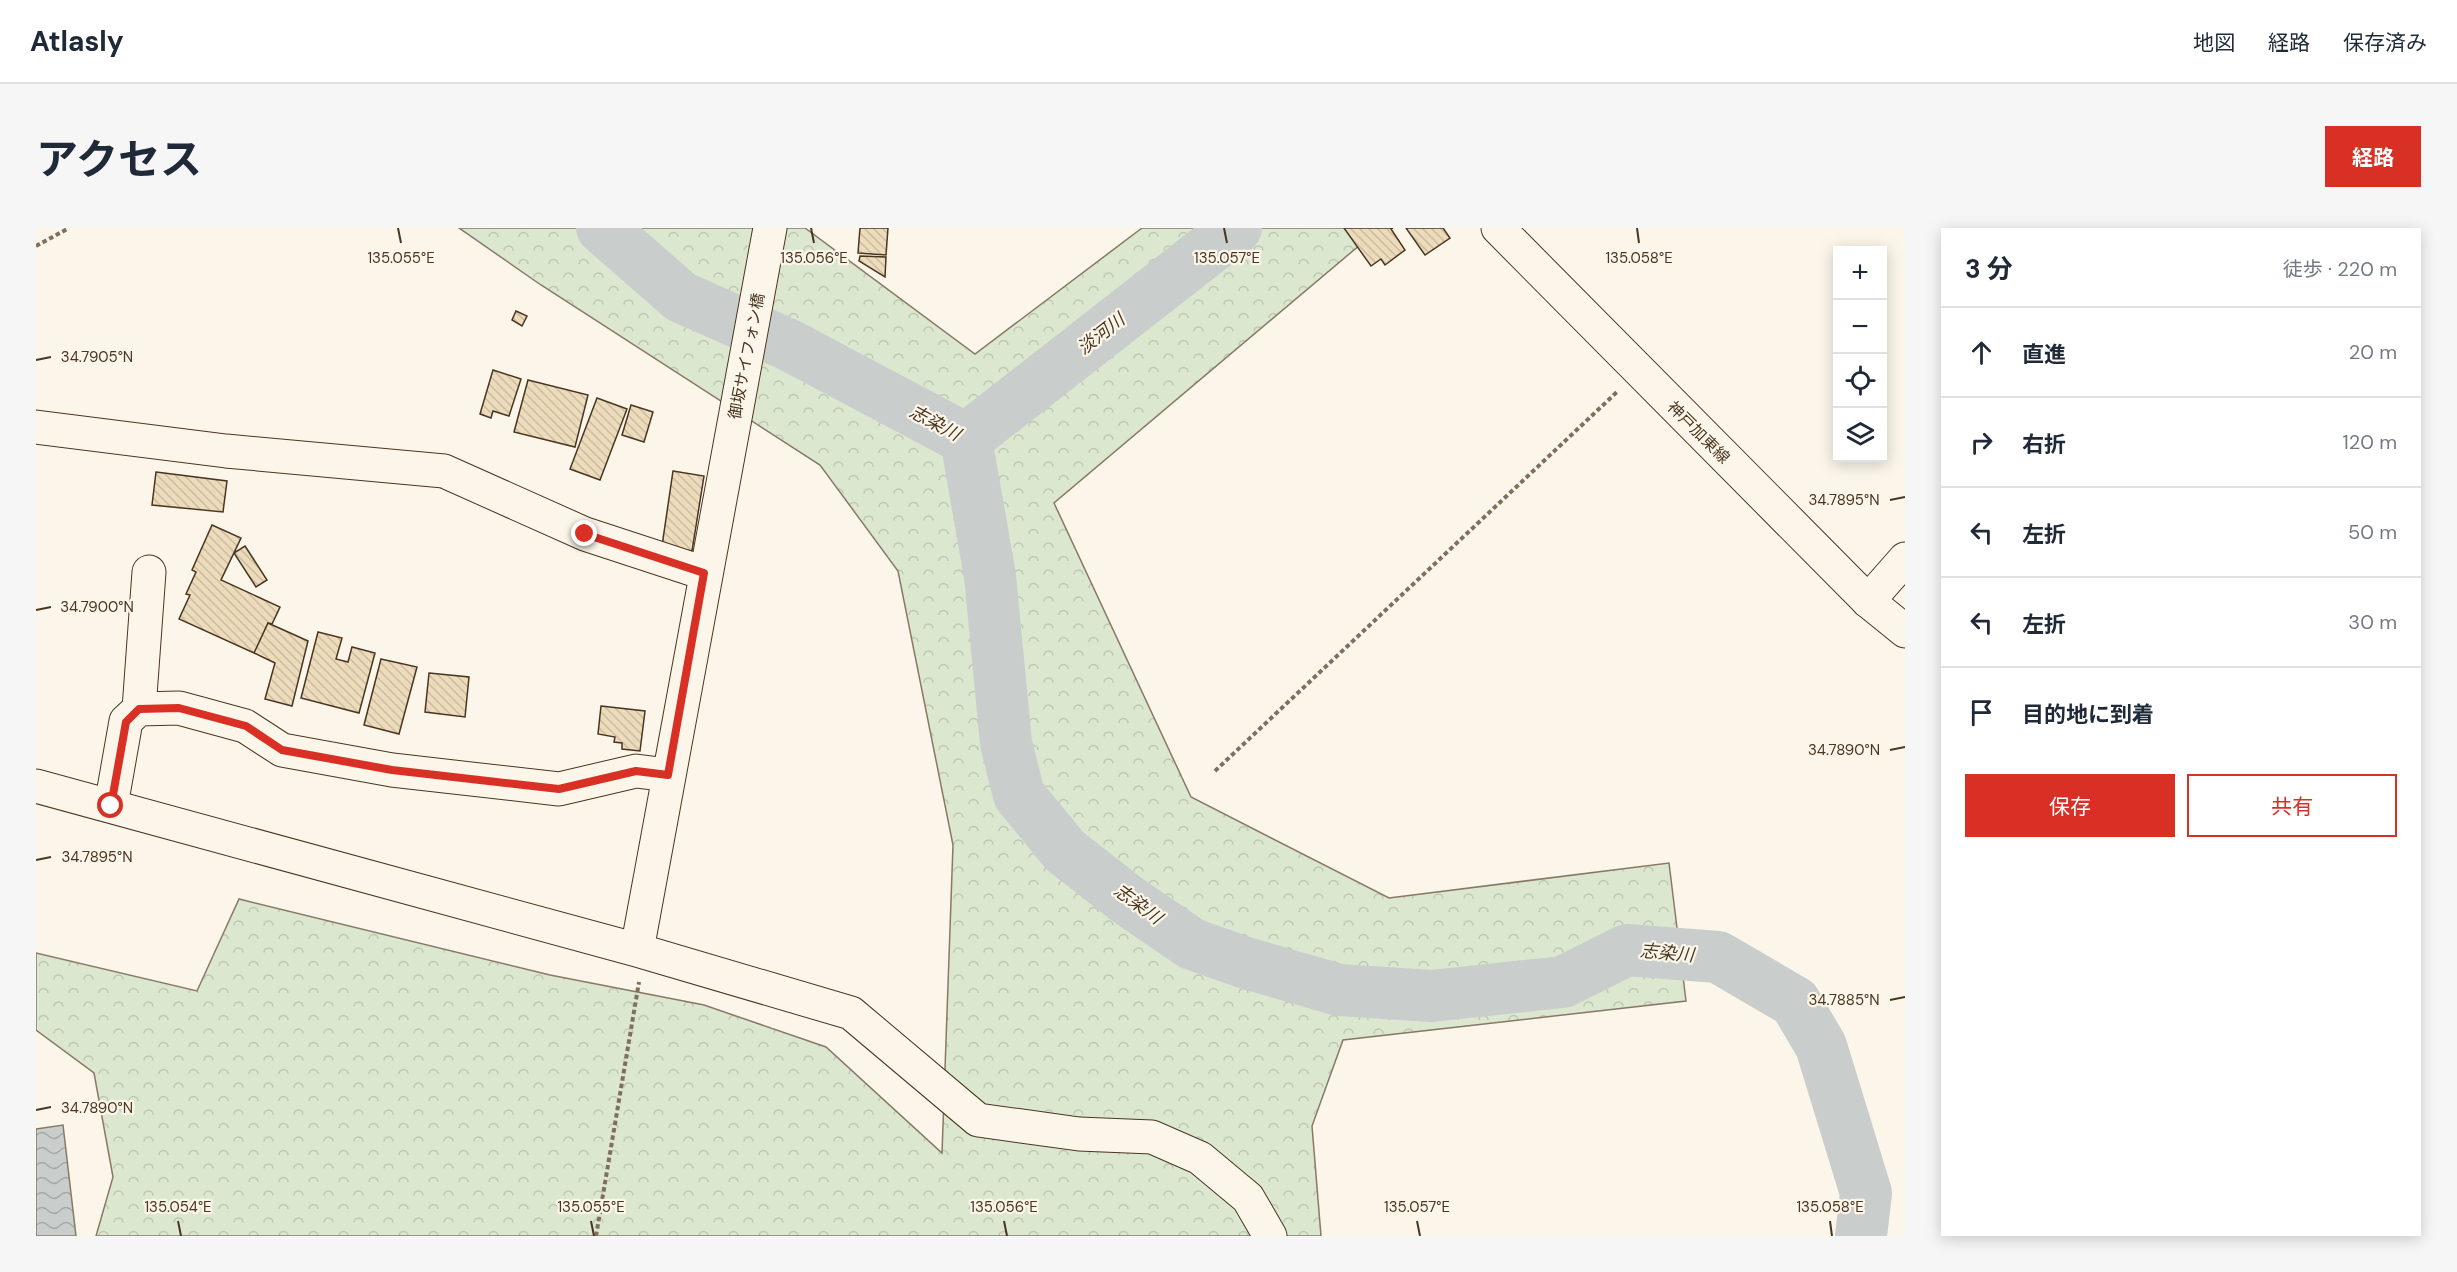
<!DOCTYPE html>
<html lang="ja">
<meta charset="utf-8">
<style>
:root{--surface:#fff;--page:#f6f6f7;--text:#1f2937;--muted:#747a83;--line:#e0e1e3;--accent:#d93025}
body{margin:0;font-family:"DM Sans","Noto Sans JP",sans-serif;background:var(--page);color:var(--text)}
.controls{position:absolute;right:18px;top:18px;display:grid;overflow:hidden;border-radius:0px;box-shadow:0 3px 15px #0003}
.controls button{width:54px;height:54px;display:grid;place-items:center;padding:0;border:0;border-bottom:2px solid var(--line);background:var(--surface);color:var(--text);font:30px sans-serif}
.stop{position:absolute;width:18px;height:18px;margin:-14px;border:4px solid #d93025;border-radius:50%;background:#fff}
.stop.end{background:#d93025;border-color:#fff;box-shadow:0 2px 6px #0008}
.list{margin:0;padding:0;list-style:none}
h2{display:flex;justify-content:space-between;align-items:center;height:78px;margin:0;padding:0 24px;font-size:26px}
h2 small{font-size:20px;font-weight:400;color:var(--muted)}
.list li{display:grid;grid-template-columns:39px 1fr auto;gap:18px;align-items:center;box-sizing:border-box;height:90px;padding:0 24px;border-top:2px solid var(--line)}
.list b{display:block;font-size:22px;white-space:nowrap}
.list em{font-size:20px;font-style:normal;color:var(--muted)}
.actions{display:flex;gap:12px;padding:18px 24px}
.actions a{flex:1;padding:14px 0;border:2px solid var(--accent);border-radius:0px;text-align:center;font-size:21px;color:var(--accent)}
.actions .main{background:var(--accent);color:#fff}
.icon{flex:none;width:33px;height:33px;fill:none;stroke:currentColor;stroke-width:2;stroke-linecap:round;stroke-linejoin:round}
.map{position:relative;flex:none;width:1869px;height:1008px;overflow:hidden;border-radius:0px}
header{display:flex;align-items:center;gap:36px;box-sizing:border-box;height:84px;padding:0 30px;background:var(--surface);border-bottom:2px solid var(--line)}
header strong{font-size:28px}
nav{display:flex;gap:33px;margin-inline-start:auto;font-size:21px}
.intro{display:flex;align-items:center;justify-content:space-between;box-sizing:border-box;height:144px;padding:0 36px}
h1{margin:0;font-size:42px}
.button{padding:15px 27px;border-radius:0px;background:var(--accent);color:#fff;font-size:21px;font-weight:700}
main{display:flex;gap:36px;padding:0 36px}
aside{flex:1;background:var(--surface);border-radius:0px;box-shadow:0 3px 15px #0003}
.map>svg:first-child{display:block}
</style>
<header>
<strong>Atlasly</strong>
<nav><a>地図</a><a>経路</a><a>保存済み</a></nav>
</header>
<div class="intro"><h1>アクセス</h1><a class="button">経路</a></div>
<main>
<div class="map">
<svg width="1869" height="1008" viewBox="0 0 1869 1008">
<defs>
<pattern id="forest-crowns" width="20" height="18" patternUnits="userSpaceOnUse" patternTransform="scale(1.5)"><rect width="20" height="18" fill="#dce7d0"/><path d="M2 6a3 3 0 1 1 6 0M12 15a3 3 0 1 1 6 0" fill="none" stroke="#bec7b2"/></pattern>
<pattern id="water-waves" width="16" height="10" patternUnits="userSpaceOnUse" patternTransform="scale(1.5)"><rect width="16" height="10" fill="#c9cecd"/><path d="M0 5q4-4 8 0t8 0" fill="none" stroke="#a5a8a6"/></pattern>
<pattern id="building-back-hatch" width="6" height="6" patternUnits="userSpaceOnUse" patternTransform="scale(1.5)"><rect width="6" height="6" fill="#ecdcbc"/><path d="M-1 5l2 2M0 0l6 6M5-1l2 2" fill="none" stroke="#ccbda1"/></pattern>
</defs>
<rect width="100%" height="100%" fill="#fbf6e9"/>
<!-- forest -->
<path fill="url(#forest-crowns)" stroke="#887966" stroke-width="1.5" d="M 423,0 L 769,0 L 939,126 L 1106,0 L 1344,0 L 1018,275 L 1155,569 L 1353,670 L 1633,635 L 1650,773 L 1307,812 L 1276,898 L 1285,1008 L 60,1008 L 77,949 L 58,845 L 0,802 L 0,725 L 161,763 L 203,671 L 514,747 L 668,777 L 790,819 L 906,925 L 917,617 L 862,343 L 784,237 L 505,57 Z"/>
<!-- water -->
<path fill="url(#water-waves)" stroke="#887966" stroke-width="1.5" d="M 27,897 L 40,1008 L 0,1008 L 0,901 Z"/>
<g fill="none" stroke-linecap="round" stroke-linejoin="round">
<!-- river -->
<path stroke="#c9cecd" stroke-width="52" d="M 566,0 L 645,69 L 753,117 L 930,211
M 930,211 L 954,348 L 970,515 L 983,567 L 1029,623 L 1093,673 L 1156,716 L 1210,735 L 1303,762 L 1395,768 L 1527,754 L 1591,722 L 1682,729 L 1759,774 L 1785,818 L 1830,965 L 1825,1008
M 930,211 L 1200,0"/>
</g>
<!-- building -->
<path fill="url(#building-back-hatch)" stroke="#4a3520" stroke-width="1.5" d="M 824,0 L 852,0 L 850,27 L 822,25 Z
M 1308,0 L 1357,0 L 1355,1 L 1369,22 L 1349,37 L 1345,31 L 1335,38 Z
M 1370,0 L 1407,0 L 1414,10 L 1389,27 Z
M 824,28 L 850,29 L 849,49 L 823,33 Z
M 480,83 L 491,88 L 486,98 L 476,92 Z
M 457,142 L 485,151 L 473,188 L 457,183 L 455,190 L 444,186 Z
M 492,152 L 552,167 L 539,219 L 478,204 Z
M 561,170 L 591,181 L 564,252 L 534,241 Z
M 595,177 L 617,184 L 608,214 L 586,207 Z
M 637,243 L 668,248 L 656,323 L 626,318 Z
M 120,244 L 191,253 L 187,284 L 116,277 Z
M 176,297 L 205,310 L 185,352 L 244,379 L 236,396 L 232,395 L 218,425 L 143,391 L 154,367 L 150,366 L 160,344 L 156,342 Z
M 209,318 L 231,352 L 220,359 L 198,325 Z
M 232,395 L 272,413 L 256,478 L 229,471 L 239,435 L 218,425 Z
M 282,404 L 306,410 L 300,431 L 312,434 L 316,419 L 339,425 L 323,485 L 265,470 Z
M 345,431 L 381,439 L 363,506 L 328,497 Z
M 393,445 L 433,449 L 429,489 L 389,484 Z
M 565,478 L 609,483 L 604,523 L 586,521 L 586,515 L 578,514 L 579,509 L 562,506 Z"/>
<g fill="none" stroke-linecap="round" stroke-linejoin="round">
<!-- minor casing -->
<g stroke="#4a3520" stroke-width="35">
<path id="minor" d="M 0,199 L 190,223 L 408,243 L 549,306 L 668,345
M 1832,373 L 1869,331
M 103,481 L 113,344
M 0,558 L 601,722 L 815,785 L 942,892 L 1043,906 L 1116,909 L 1164,930 L 1212,970 L 1234,1008
M 75,578 L 90,493 L 103,481 L 143,480 L 209,498 L 246,522 L 356,542 L 523,561 L 600,543 L 632,547
M 601,722 L 734,0"/>
</g>
<!-- major casing -->
<g stroke="#4a3520" stroke-width="35">
<path id="major" d="M 1462,0 L 1832,373 L 1869,403"/>
</g>
<!-- path -->
<path stroke="#7f6f5c" stroke-width="4" stroke-dasharray="4.5 3" stroke-linecap="butt" d="M 0,18 L 33,0
M 1179,543 L 1582,163
M 560,1008 L 603,754"/>
<!-- minor -->
<use href="#minor" stroke="#fbf6e9" stroke-width="33"/>
<!-- major -->
<use href="#major" stroke="#fbf6e9" stroke-width="33"/>
</g>
<g fill="none" stroke-linecap="round" stroke-linejoin="round">
<!-- route -->
<path stroke="#d93025" stroke-width="8" d="M 75,578 L 90,494 L 103,481 L 143,480 L 210,498 L 246,522 L 356,542 L 523,561 L 600,543 L 632,547 L 668,345 L 549,306"/>
</g>
<!-- ticks -->
<path fill="none" stroke="#4a3520" stroke-width="2" d="M 362,0 L 365,15M 775,0 L 778,15M 1188,0 L 1191,15M 1601,0 L 1603,15M 0,132 L 15,129M 1854,272 L 1869,269M 0,382 L 15,379M 1854,522 L 1869,519M 0,632 L 15,629M 1854,772 L 1869,769M 0,882 L 15,879M 142,993 L 145,1008M 555,993 L 558,1008M 968,993 L 971,1008M 1381,993 L 1384,1008M 1794,993 L 1796,1008"/>
<g text-anchor="middle" stroke-width="4.5" stroke-linejoin="round" paint-order="stroke">
<!-- street labels -->
<g font-size="16" fill="#4a3520" stroke="#fbf6e9">
<text transform="translate(710 128) rotate(-79)" y="6">御坂サイフォン橋</text>
<text transform="translate(1663 204) rotate(45)" y="6">神戸加東線</text>
</g>
<!-- water labels -->
<g font-size="18" font-style="italic" fill="#4a3520" stroke="#fbf6e9">
<text transform="translate(1065 106) rotate(-38)" y="6">淡河川</text>
<text transform="translate(899 195) rotate(28)" y="6">志染川</text>
<text transform="translate(1102 676) rotate(36)" y="6">志染川</text>
<text transform="translate(1631 725) rotate(5)" y="6">志染川</text>
</g>
</g>
<g font-size="15" text-anchor="middle" fill="#4a3520" stroke="#fbf6e9" stroke-width="4.5" stroke-linejoin="round" paint-order="stroke">
<text x="365" y="35">135.055°E</text>
<text x="1191" y="35">135.057°E</text>
<text x="778" y="35">135.056°E</text>
<text x="1603" y="35">135.058°E</text>
<text x="61" y="134">34.7905°N</text>
<text x="1808" y="277">34.7895°N</text>
<text x="61" y="384">34.7900°N</text>
<text x="1808" y="527">34.7890°N</text>
<text x="61" y="634">34.7895°N</text>
<text x="1808" y="777">34.7885°N</text>
<text x="61" y="885">34.7890°N</text>
<text x="142" y="984">135.054°E</text>
<text x="555" y="984">135.055°E</text>
<text x="968" y="984">135.056°E</text>
<text x="1381" y="984">135.057°E</text>
<text x="1794" y="984">135.058°E</text>
</g>
</svg>
<div class="controls">
<button>+</button>
<button>−</button>
<button><svg class="icon" aria-label="locate" viewBox="0 0 24 24"><circle cx="12" cy="12" r="6"/><path d="M12 2v4M12 18v4M2 12h4M18 12h4"/></svg></button>
<button><svg class="icon" aria-label="layers" viewBox="0 0 24 24"><path d="M12 4l9 5-9 5-9-5zM3 14l9 5 9-5"/></svg></button>
</div>
<div class="stop" style="left:75px;top:578px"></div>
<div class="stop end" style="left:549px;top:306px"></div>
</div>
<aside>
<h2>3 分<small>徒歩 · 220 m</small></h2>
<ul class="list">
<li><svg class="icon" aria-label="ahead" viewBox="0 0 24 24"><path d="M12 20V5M6 11l6-6 6 6"/></svg><div><b>直進</b></div><em>20 m</em></li>
<li><svg class="icon" aria-label="right" viewBox="0 0 24 24"><path d="M7 20v-9h11M14 6l5 5-5 5"/></svg><div><b>右折</b></div><em>120 m</em></li>
<li><svg class="icon" aria-label="left" viewBox="0 0 24 24"><path d="M17 20v-9H6M10 6l-5 5 5 5"/></svg><div><b>左折</b></div><em>50 m</em></li>
<li><svg class="icon" aria-label="left" viewBox="0 0 24 24"><path d="M17 20v-9H6M10 6l-5 5 5 5"/></svg><div><b>左折</b></div><em>30 m</em></li>
<li><svg class="icon" aria-label="arrive" viewBox="0 0 24 24"><path d="M6 21V4h12l-3 4 3 4H6"/></svg><div><b>目的地に到着</b></div></li>
</ul>
<div class="actions"><a class="main">保存</a><a>共有</a></div>
</aside>
</main>
